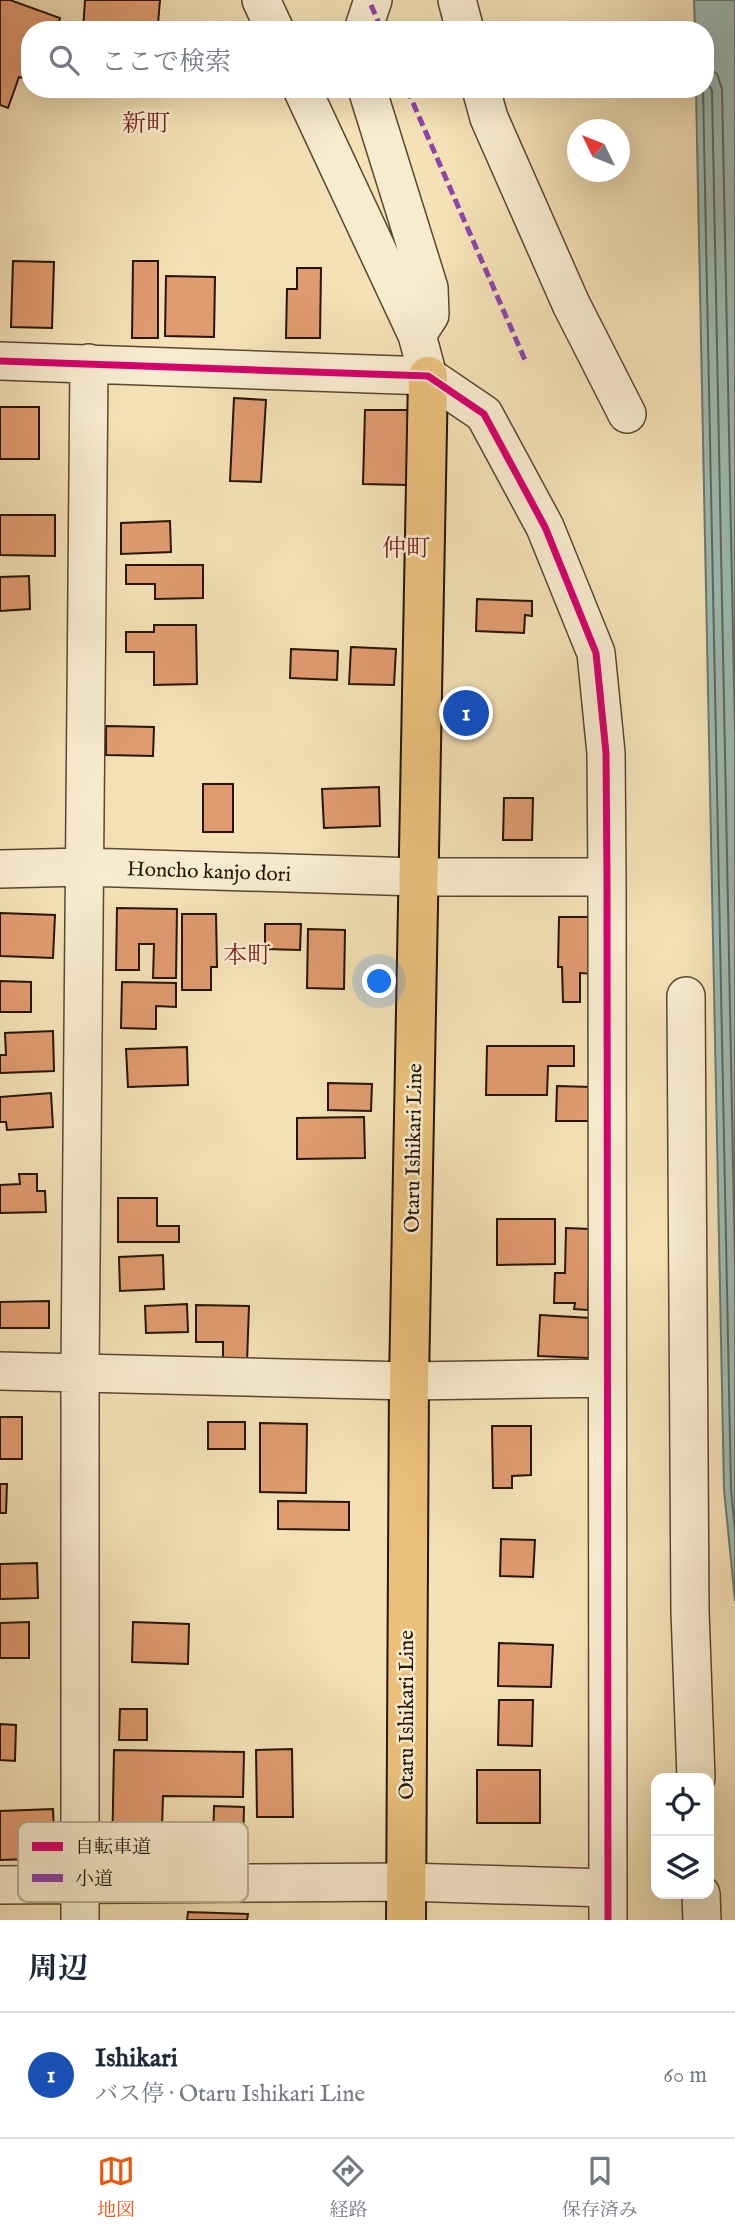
<!DOCTYPE html>
<html lang="ja">
<meta charset="utf-8">
<style>
:root{--surface:#fff;--page:#f6f6f7;--text:#1f2937;--muted:#747a83;--line:#e0e1e3;--accent:#ea580c}
body{margin:0;font-family:"IM FELL English","Noto Serif JP",serif;background:var(--page);color:var(--text)}
.controls{position:absolute;right:21px;bottom:21px;display:grid;overflow:hidden;border-radius:14px;box-shadow:0 7px 28px #0002}
.controls button{width:63px;height:63px;display:grid;place-items:center;padding:0;border:0;border-bottom:2px solid var(--line);background:var(--surface);color:var(--text);font:35px sans-serif}
.compass{position:absolute;left:567px;top:119px;width:63px;height:63px;border-radius:50%;background:var(--surface);box-shadow:0 7px 28px #0002;rotate:313deg}
.you{position:absolute;left:380px;top:982px;width:24px;height:24px;margin:-18px;border:5px solid #fff;border-radius:50%;background:#1a73e8;box-shadow:0 0 0 10px #1a73e833}
.badge{display:grid;place-items:center;width:46px;height:46px;border-radius:50%;background:var(--accent);color:#fff;font-size:23px;font-weight:700}
.pin{position:absolute;translate:-50% -50%;border:4px solid #fff;box-shadow:0 2px 7px #0006}
.list{margin:0;padding:0;list-style:none}
h2{display:flex;justify-content:space-between;align-items:center;height:91px;margin:0;padding:0 28px;font-size:30px}
h2 small{font-size:23px;font-weight:400;color:var(--muted)}
.list li{display:grid;grid-template-columns:46px 1fr auto;gap:21px;align-items:center;box-sizing:border-box;height:126px;padding:0 28px;border-top:2px solid var(--line)}
.list b{display:block;font-size:26px;white-space:nowrap}
.list p{margin:0;font-size:23px;white-space:nowrap;color:var(--muted)}
.list em{font-size:23px;font-style:normal;color:var(--muted)}
.icon{flex:none;width:38px;height:38px;fill:none;stroke:currentColor;stroke-width:2;stroke-linecap:round;stroke-linejoin:round}
.map{position:relative;flex:none;width:735px;height:1920px;overflow:hidden}
.search{position:absolute;background:var(--surface);box-shadow:0 7px 28px #0002;left:21px;right:21px;top:21px;height:77px;display:flex;align-items:center;gap:18px;box-sizing:border-box;padding:0 24px;border-radius:28px;color:var(--muted);font-size:26px}
.sheet{height:217px;background:var(--surface)}
nav{display:flex;justify-content:space-around;align-items:center;box-sizing:border-box;height:98px;border-top:2px solid var(--line);background:var(--surface);font-size:19px;color:var(--muted)}
nav a{display:grid;justify-items:center;gap:4px}
nav .on{color:var(--accent)}
.map>svg:first-child{display:block}
</style>
<div class="map">
<svg width="735" height="1920" viewBox="0 0 735 1920">
<rect width="100%" height="100%" fill="#f4e1b6"/>
<filter id="stains"><feTurbulence type="fractalNoise" baseFrequency=".00286" numOctaves="4"/><feColorMatrix values="0 0 0 0 .2 0 0 0 0 .09 0 0 0 0 .02 0 0 0 .5 -.17"/></filter>
<radialGradient id="worn" r=".72"><stop offset=".6" stop-color="#630" stop-opacity="0"/><stop offset="1" stop-color="#630" stop-opacity=".3"/></radialGradient>
<!-- water -->
<path fill="#9dbcb5" stroke="#6d796d" stroke-width="2" d="M 694,0 L 735,0 L 735,1601 L 724,1489 L 696,89 L 705,89 L 705,30 L 695,30 Z"/>
<g fill="none" stroke-linecap="round" stroke-linejoin="round">
<!-- shore -->
<path stroke="#60685b" stroke-width="2" d="M 705,65 L 717,74 L 722,89 L 735,730
M 705,77 L 712,91 L 735,1263
M 703,89 L 731,1489 L 735,1531"/>
</g>
<!-- building -->
<path fill="#e19b70" stroke="#241501" stroke-width="2" d="M 0,0 L 10,0 L 60,18 L 56,30 L 30,30 L 30,80 L 19,77 L 8,108 L 0,105 Z
M 85,0 L 160,0 L 158,24 L 152,24 L 151,30 L 83,30 Z
M 13,261 L 54,262 L 52,328 L 11,327 Z
M 133,261 L 158,261 L 158,338 L 132,338 Z
M 297,268 L 321,268 L 320,338 L 286,338 L 287,289 L 297,289 Z
M 166,276 L 215,277 L 214,337 L 165,336 Z
M 234,398 L 266,400 L 261,482 L 230,481 Z
M 0,407 L 39,407 L 39,459 L 0,459 Z
M 365,410 L 410,410 L 407,485 L 363,484 Z
M 0,515 L 55,515 L 55,556 L 0,555 Z
M 170,521 L 171,552 L 121,554 L 121,523 Z
M 126,565 L 203,565 L 203,598 L 155,599 L 155,584 L 126,584 Z
M 29,576 L 30,609 L 0,611 L 0,577 Z
M 477,599 L 532,601 L 532,616 L 525,615 L 524,633 L 476,631 Z
M 154,625 L 196,625 L 197,684 L 154,685 L 154,652 L 126,652 L 126,632 L 154,632 Z
M 351,647 L 396,649 L 394,685 L 349,684 Z
M 291,649 L 338,651 L 337,680 L 290,678 Z
M 106,726 L 154,727 L 153,756 L 106,755 Z
M 203,784 L 233,784 L 233,832 L 203,832 Z
M 379,787 L 380,826 L 324,828 L 322,789 Z
M 504,798 L 533,798 L 532,840 L 503,840 Z
M 117,908 L 177,909 L 176,978 L 153,978 L 154,944 L 139,944 L 139,970 L 116,970 Z
M 0,913 L 55,915 L 53,958 L 0,956 Z
M 182,914 L 216,914 L 217,967 L 211,967 L 211,990 L 182,990 Z
M 559,917 L 594,917 L 594,974 L 580,973 L 580,1002 L 563,1002 L 562,967 L 558,967 Z
M 265,924 L 301,924 L 300,950 L 265,949 Z
M 308,929 L 345,930 L 344,989 L 307,988 Z
M 0,981 L 31,982 L 31,1012 L 0,1012 Z
M 122,982 L 176,983 L 176,1007 L 156,1006 L 156,1029 L 121,1028 Z
M 53,1031 L 54,1071 L 0,1073 L 0,1055 L 6,1055 L 5,1033 Z
M 487,1046 L 574,1046 L 574,1066 L 548,1066 L 547,1095 L 486,1095 Z
M 187,1047 L 188,1085 L 128,1087 L 126,1049 Z
M 328,1083 L 372,1084 L 371,1111 L 328,1110 Z
M 557,1086 L 592,1087 L 591,1121 L 556,1121 Z
M 51,1093 L 53,1127 L 7,1130 L 6,1122 L 0,1122 L 0,1097 Z
M 364,1117 L 365,1158 L 297,1159 L 297,1118 Z
M 19,1174 L 37,1174 L 37,1191 L 45,1191 L 46,1212 L 0,1213 L 0,1185 L 20,1184 Z
M 118,1198 L 157,1198 L 157,1226 L 179,1226 L 179,1242 L 118,1242 Z
M 497,1219 L 555,1219 L 555,1264 L 497,1265 Z
M 566,1228 L 590,1229 L 588,1310 L 574,1309 L 575,1303 L 554,1303 L 555,1273 L 565,1273 Z
M 163,1255 L 164,1289 L 120,1291 L 119,1257 Z
M 49,1301 L 49,1328 L 0,1328 L 0,1302 Z
M 187,1304 L 188,1332 L 146,1333 L 145,1306 Z
M 196,1305 L 249,1306 L 247,1362 L 223,1362 L 223,1342 L 196,1342 Z
M 540,1315 L 591,1318 L 589,1358 L 538,1356 Z
M 0,1417 L 22,1417 L 22,1459 L 0,1459 Z
M 208,1422 L 245,1422 L 245,1449 L 208,1449 Z
M 260,1423 L 307,1424 L 306,1493 L 260,1492 Z
M 492,1426 L 531,1426 L 531,1475 L 512,1476 L 512,1488 L 493,1488 Z
M 0,1484 L 7,1484 L 6,1513 L 0,1513 Z
M 278,1501 L 349,1502 L 349,1530 L 278,1529 Z
M 501,1539 L 535,1540 L 533,1577 L 500,1576 Z
M 37,1563 L 38,1598 L 0,1599 L 0,1564 Z
M 29,1622 L 29,1658 L 0,1658 L 0,1623 Z
M 133,1622 L 189,1624 L 188,1664 L 132,1662 Z
M 499,1643 L 553,1645 L 551,1687 L 498,1686 Z
M 499,1700 L 533,1700 L 532,1746 L 498,1745 Z
M 120,1709 L 147,1709 L 147,1740 L 119,1740 Z
M 0,1724 L 16,1725 L 15,1761 L 0,1760 Z
M 292,1749 L 293,1817 L 257,1817 L 256,1750 Z
M 114,1750 L 244,1752 L 243,1797 L 163,1796 L 161,1859 L 112,1858 Z
M 477,1770 L 540,1770 L 540,1823 L 477,1823 Z
M 214,1806 L 244,1807 L 243,1845 L 213,1844 Z
M 53,1809 L 55,1858 L 0,1860 L 0,1811 Z
M 188,1912 L 248,1914 L 247,1920 L 187,1920 Z"/>
<g fill="none" stroke-linecap="round" stroke-linejoin="round">
<!-- minor casing -->
<g stroke="#58482e" stroke-width="40">
<path id="minor" d="M 261,0 L 275,30
M 457,0 L 465,30
M 363,30 L 373,0
M 302,89 L 417,335 L 428,376
M 367,89 L 429,288 L 430,315 L 417,335
M 481,89 L 489,118 L 571,304 L 627,414
M 0,361 L 428,376 L 484,414 L 545,527 L 596,653 L 606,753 L 607,877 L 608,1920
M 0,869 L 84,867 L 418,877 L 607,877
M 686,996 L 690,1611 L 696,1778
M 0,1371 L 409,1381 L 606,1378
M 0,1885 L 405,1882 L 607,1888
M 701,1894 L 702,1920
M 80,1920 L 80,1372 L 89,363"/>
</g>
<!-- major casing -->
<g stroke="#241501" stroke-width="42">
<path id="major" d="M 406,1920 L 409,1381 L 428,376"/>
</g>
<!-- minor -->
<use href="#minor" stroke="#f8ecd0" stroke-width="37"/>
<!-- major -->
<use href="#major" stroke="#eac07b" stroke-width="38"/>
<!-- quiet -->
<path stroke="#8e44ad" stroke-width="5" stroke-dasharray="10 5" stroke-linecap="butt" d="M 371,5 L 382,30
M 407,89 L 525,360"/>
<!-- cycleway casing -->
<g stroke="#f8ecd0" stroke-width="11">
<path id="cycleway" d="M 0,361 L 428,376 L 484,414 L 545,527 L 596,653 L 606,753 L 607,877 L 608,1920"/>
</g>
<!-- cycleway -->
<use href="#cycleway" stroke="#d6006c" stroke-width="7"/>
</g>
<g text-anchor="middle" stroke-width="5" stroke-linejoin="round" paint-order="stroke">
<!-- street labels -->
<g font-size="21" fill="#241501" stroke="#f8ecd0">
<text transform="translate(209 871) rotate(2)" y="7">Honcho kanjo dori</text>
<text transform="translate(413 1148) rotate(-89)" y="7">Otaru Ishikari Line</text>
<text transform="translate(406 1715) rotate(-90)" y="7">Otaru Ishikari Line</text>
</g>
<!-- quarter labels -->
<g font-size="24" fill="#7a1f14" stroke="#f8ecd0">
<text x="146" y="131">新町</text>
<text x="406" y="556">仲町</text>
<text x="247" y="963">本町</text>
</g>
</g>
<!-- legend -->
<rect x="18" y="1822" width="230" height="80" rx="10" fill="#f8ecd0" stroke="#b8ac92" stroke-width="2"/>
<rect x="32" y="1842" width="31" height="9" fill="#d6006c"/>
<rect x="32" y="1874" width="31" height="8" fill="#8e44ad"/>
<g font-size="19" fill="#241501">
<text x="75" y="1853">自転車道</text>
<text x="75" y="1885">小道</text>
</g>
<rect width="100%" height="100%" filter="url(#stains)"/>
<rect width="100%" height="100%" fill="url(#worn)"/>
</svg>
<div class="controls">
<button><svg class="icon" aria-label="locate" viewBox="0 0 24 24"><circle cx="12" cy="12" r="6"/><path d="M12 2v4M12 18v4M2 12h4M18 12h4"/></svg></button>
<button><svg class="icon" aria-label="layers" viewBox="0 0 24 24"><path d="M12 4l9 5-9 5-9-5zM3 14l9 5 9-5"/></svg></button>
</div>
<svg class="compass" viewBox="-18 -18 36 36"><path d="M0-13l5 13h-10z" fill="#e53935"/><path d="M0 13l5-13h-10z" fill="#747a83"/></svg>
<div class="you"></div>
<div class="pin badge" style="left:466px;top:713px;background:#1a4fb4">1</div>
<div class="search"><svg class="icon" aria-label="search" viewBox="0 0 24 24"><circle cx="10" cy="10" r="6"/><path d="M15 15l6 6"/></svg>ここで検索</div>
</div>
<section class="sheet">
<h2>周辺<small></small></h2>
<ul class="list">
<li><span class="badge" style="background:#1a4fb4">1</span><div><b>Ishikari</b><p>バス停 · Otaru Ishikari Line</p></div><em>60 m</em></li>
</ul>
</section>
<nav>
<a class="on"><svg class="icon" aria-label="map" viewBox="0 0 24 24"><path d="M3 6l6-2 6 2 6-2v14l-6 2-6-2-6 2zM9 4v14M15 6v14"/></svg>地図</a>
<a><svg class="icon" aria-label="directions" viewBox="0 0 24 24"><path d="M12 3l9 9-9 9-9-9zM9 14v-3h6M13 9l2 2-2 2"/></svg>経路</a>
<a><svg class="icon" aria-label="saved" viewBox="0 0 24 24"><path d="M7 4h10v16l-5-4-5 4z"/></svg>保存済み</a>
</nav>
